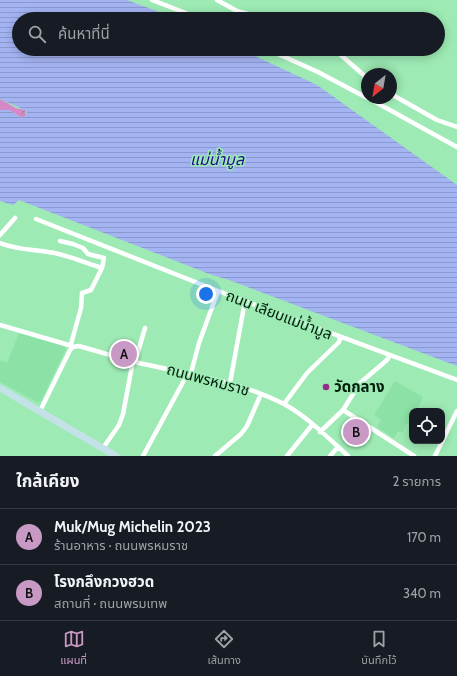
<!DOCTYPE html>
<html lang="th">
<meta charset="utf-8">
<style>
:root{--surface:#171b24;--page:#242831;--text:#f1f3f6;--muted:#9ea1a6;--line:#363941;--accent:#c899c5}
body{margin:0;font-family:Cabin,"Noto Sans Thai",sans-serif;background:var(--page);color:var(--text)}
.controls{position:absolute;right:12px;bottom:12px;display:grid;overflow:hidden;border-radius:8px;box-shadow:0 2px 10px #0003}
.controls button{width:36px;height:36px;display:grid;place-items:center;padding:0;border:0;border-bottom:1px solid var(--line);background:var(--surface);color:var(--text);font:20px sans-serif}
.compass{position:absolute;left:361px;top:68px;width:36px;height:36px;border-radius:50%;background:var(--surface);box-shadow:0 2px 10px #0003;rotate:211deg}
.you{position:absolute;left:206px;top:294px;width:14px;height:14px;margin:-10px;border:3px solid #fff;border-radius:50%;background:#1a73e8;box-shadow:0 0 0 6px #1a73e833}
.badge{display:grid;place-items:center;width:26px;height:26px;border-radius:50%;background:var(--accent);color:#111;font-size:13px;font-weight:700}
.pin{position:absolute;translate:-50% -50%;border:2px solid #fff;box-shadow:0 1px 4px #0006}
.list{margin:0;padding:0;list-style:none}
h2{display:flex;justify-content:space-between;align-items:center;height:52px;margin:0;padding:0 16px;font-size:17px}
h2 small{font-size:13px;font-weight:400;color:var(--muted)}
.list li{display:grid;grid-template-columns:26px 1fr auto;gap:12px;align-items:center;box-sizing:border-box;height:56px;padding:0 16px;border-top:1px solid var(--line)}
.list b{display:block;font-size:15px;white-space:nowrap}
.list p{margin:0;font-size:13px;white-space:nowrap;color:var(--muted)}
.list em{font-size:13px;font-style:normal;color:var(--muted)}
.icon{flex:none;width:22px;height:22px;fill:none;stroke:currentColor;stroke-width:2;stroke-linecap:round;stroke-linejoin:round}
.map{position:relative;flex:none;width:457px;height:456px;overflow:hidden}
.search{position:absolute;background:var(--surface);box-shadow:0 2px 10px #0003;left:12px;right:12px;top:12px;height:44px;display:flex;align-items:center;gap:10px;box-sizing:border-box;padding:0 14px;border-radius:22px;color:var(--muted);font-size:15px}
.sheet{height:164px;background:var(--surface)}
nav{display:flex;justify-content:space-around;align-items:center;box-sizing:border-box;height:56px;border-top:1px solid var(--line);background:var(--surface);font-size:11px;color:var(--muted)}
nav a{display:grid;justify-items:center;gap:2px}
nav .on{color:var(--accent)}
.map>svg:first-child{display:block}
</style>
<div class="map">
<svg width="457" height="456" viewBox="0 0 457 456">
<defs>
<pattern id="forest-crowns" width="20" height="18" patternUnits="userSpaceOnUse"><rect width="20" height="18" fill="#d689c8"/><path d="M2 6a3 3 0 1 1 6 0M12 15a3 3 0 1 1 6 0" fill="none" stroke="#ab6fa1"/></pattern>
<pattern id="water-rules" width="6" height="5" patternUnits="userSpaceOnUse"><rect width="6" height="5" fill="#a4b3f2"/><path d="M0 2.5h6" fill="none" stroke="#8b9ace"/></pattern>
</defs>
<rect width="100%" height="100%" fill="#9deab4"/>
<!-- built -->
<path fill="#8ce1a6" d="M 19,333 L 64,346 L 66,349 L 41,401 L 37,402 L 0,382 L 0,362 L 1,360 L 7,363 Z
M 395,381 L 423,397 L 417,410 L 419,411 L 412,411 L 412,418 L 404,427 L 404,431 L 402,433 L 398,431 L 394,438 L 377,427 L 381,420 L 374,415 Z"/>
<!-- forest -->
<path fill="url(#forest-crowns)" d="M 0,99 L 16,108 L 25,110 L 26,115 L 22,118 L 9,110 L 0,110 Z"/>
<!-- water -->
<path fill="url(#water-rules)" d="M 0,0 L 127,0 L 175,18 L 176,19 L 19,19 L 19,49 L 240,49 L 317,85 L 457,185 L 457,366 L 229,280 L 212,275 L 19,200 L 13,205 L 0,201 L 0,110 L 9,110 L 22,118 L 26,115 L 27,112 C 24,109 6,102 0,99 Z"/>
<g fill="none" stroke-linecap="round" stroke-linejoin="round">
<!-- street -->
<path stroke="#fff" stroke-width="4.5" d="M 152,0 L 201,19
M 217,0 L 237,11 L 266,19
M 267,49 L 318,72 L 367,98
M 334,49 L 367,78
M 391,94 L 437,120 L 457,127
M 368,98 L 457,147
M 36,219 L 218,291 L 457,380
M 0,235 L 15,218
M 60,241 L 73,244 L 83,248 L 88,254 L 104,258 L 102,268 L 91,290 L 82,293 L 81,308 L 71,344
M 0,243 C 19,250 30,249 48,252 C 66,254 85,263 102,268
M 0,325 L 72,346
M 73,347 L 79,346 C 97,351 116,357 135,362 C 185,374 237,380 284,404 C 308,417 328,438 348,456
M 135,362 L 145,328
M 191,373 L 199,343 L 218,291
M 230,383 L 245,301
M 284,404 L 307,373 L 339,342 L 340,338
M 343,410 L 360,383 L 387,360 L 390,355
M 40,411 L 70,350 L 73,347
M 320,432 L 343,410 L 414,456
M 103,448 L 119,425 L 123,414 L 133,361
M 143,456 L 188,373
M 215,456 L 241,434 L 247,426 L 261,394
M 287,456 L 312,425
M 330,456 L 338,447
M 435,456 L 457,411"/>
<!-- secondary -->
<path stroke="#c3e2e8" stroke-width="7" d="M 0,388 L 116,456"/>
</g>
<!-- markers -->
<circle fill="#972a8a" stroke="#9deab4" stroke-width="1.5" cx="326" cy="387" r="4"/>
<g text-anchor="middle" stroke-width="3" stroke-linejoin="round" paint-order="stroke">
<!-- street labels -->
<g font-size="15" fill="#001f0b" stroke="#9deab4">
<text transform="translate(279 315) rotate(21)" y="5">ถนน เลียบแม่น้ำมูล</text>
<text transform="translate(208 380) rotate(15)" y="5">ถนนพรหมราช</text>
</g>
<!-- poi labels -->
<g font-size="15" font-weight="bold" fill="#001f0b" stroke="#9deab4" text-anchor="start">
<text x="334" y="392">วัดกลาง</text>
</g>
<!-- water labels -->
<g font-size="16" font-style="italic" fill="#1f108a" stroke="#9deab4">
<text x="217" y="165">แม่น้ำมูล</text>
</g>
</g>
</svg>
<div class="controls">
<button><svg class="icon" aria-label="locate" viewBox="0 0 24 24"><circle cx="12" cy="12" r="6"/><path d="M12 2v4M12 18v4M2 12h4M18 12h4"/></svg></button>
</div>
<svg class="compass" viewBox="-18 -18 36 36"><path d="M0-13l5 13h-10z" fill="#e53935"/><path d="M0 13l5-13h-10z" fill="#9ea1a6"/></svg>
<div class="you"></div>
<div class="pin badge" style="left:124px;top:354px">A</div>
<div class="pin badge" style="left:356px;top:432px">B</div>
<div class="search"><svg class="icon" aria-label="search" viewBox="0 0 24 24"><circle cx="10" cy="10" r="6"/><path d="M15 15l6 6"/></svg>ค้นหาที่นี่</div>
</div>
<section class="sheet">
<h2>ใกล้เคียง<small>2 รายการ</small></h2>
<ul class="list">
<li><span class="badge">A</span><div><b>Muk/Mug Michelin 2023</b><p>ร้านอาหาร · ถนนพรหมราช</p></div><em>170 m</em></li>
<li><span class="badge">B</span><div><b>โรงกลึงกวงฮวด</b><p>สถานที่ · ถนนพรมเทพ</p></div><em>340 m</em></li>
</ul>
</section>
<nav>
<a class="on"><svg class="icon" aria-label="map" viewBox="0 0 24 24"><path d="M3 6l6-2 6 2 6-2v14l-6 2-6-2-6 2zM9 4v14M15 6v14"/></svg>แผนที่</a>
<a><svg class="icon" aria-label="directions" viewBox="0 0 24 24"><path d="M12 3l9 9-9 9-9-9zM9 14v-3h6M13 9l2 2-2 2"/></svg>เส้นทาง</a>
<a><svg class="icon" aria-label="saved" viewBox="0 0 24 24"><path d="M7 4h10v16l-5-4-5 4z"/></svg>บันทึกไว้</a>
</nav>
